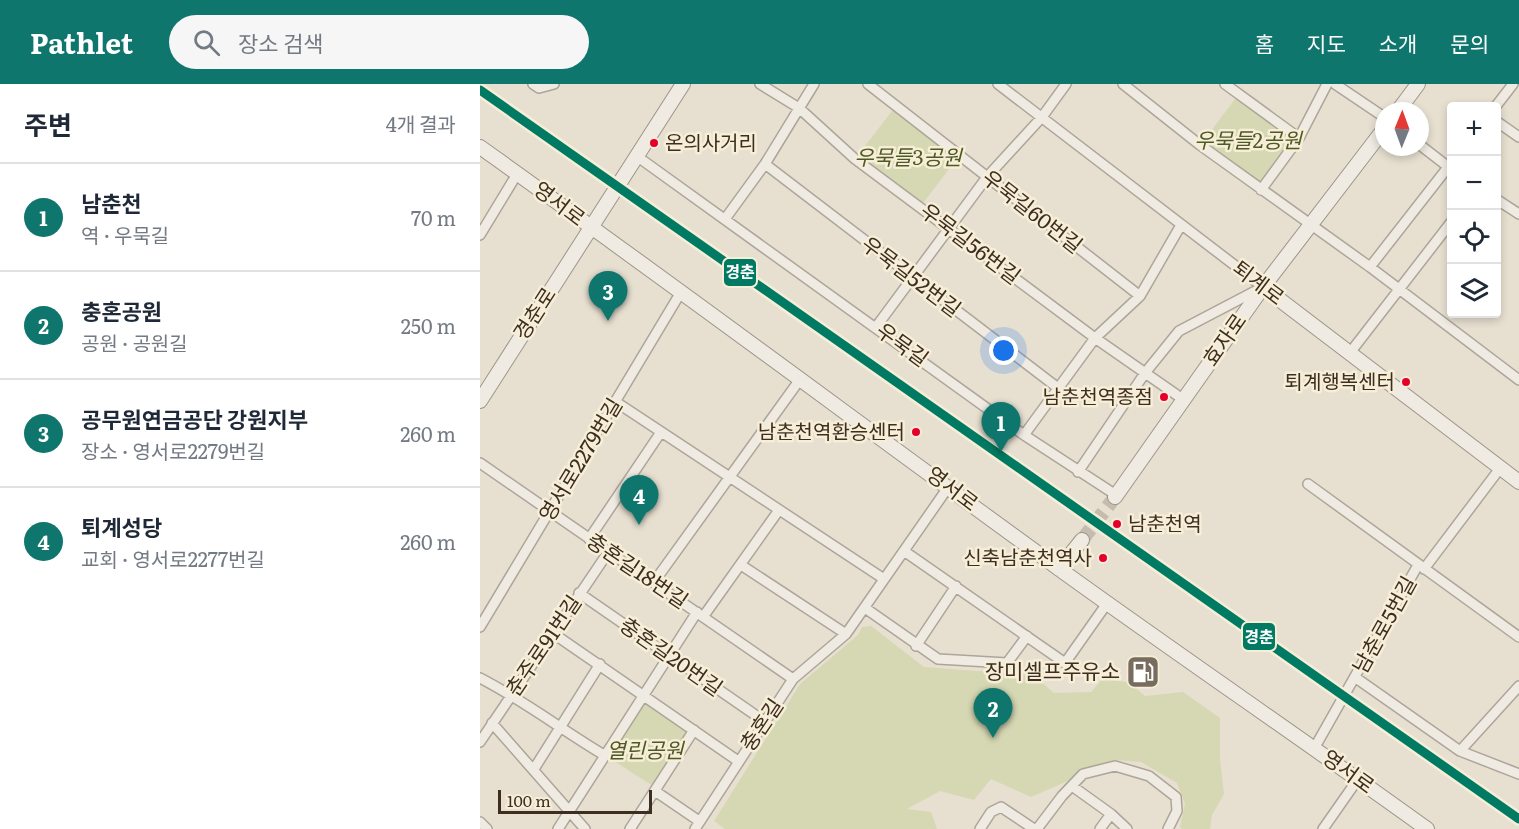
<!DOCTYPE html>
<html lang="ko">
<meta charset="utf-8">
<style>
:root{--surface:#fff;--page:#f6f6f7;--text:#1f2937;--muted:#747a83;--line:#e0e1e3;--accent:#0f766e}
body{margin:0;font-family:Literata,"Noto Sans KR",serif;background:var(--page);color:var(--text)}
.controls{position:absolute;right:18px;top:18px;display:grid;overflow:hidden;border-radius:6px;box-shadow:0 3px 9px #0003}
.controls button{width:54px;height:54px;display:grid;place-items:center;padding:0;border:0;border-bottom:2px solid var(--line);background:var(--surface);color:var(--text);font:30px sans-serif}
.compass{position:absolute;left:895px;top:18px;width:54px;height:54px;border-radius:50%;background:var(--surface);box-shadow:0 3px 9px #0003;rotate:1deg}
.scale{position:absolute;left:18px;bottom:15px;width:154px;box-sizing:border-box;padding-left:6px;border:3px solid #3d2e20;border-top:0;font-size:16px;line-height:21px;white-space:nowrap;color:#3d2e20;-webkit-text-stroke:4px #f7eed8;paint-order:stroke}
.you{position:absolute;left:524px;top:267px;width:21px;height:21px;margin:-15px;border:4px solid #fff;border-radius:50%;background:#1a73e8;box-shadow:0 0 0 9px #1a73e833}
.badge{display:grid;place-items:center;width:39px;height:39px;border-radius:50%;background:var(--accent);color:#fff;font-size:20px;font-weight:700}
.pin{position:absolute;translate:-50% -50px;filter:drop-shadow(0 2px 3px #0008)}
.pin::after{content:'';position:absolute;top:32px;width:21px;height:18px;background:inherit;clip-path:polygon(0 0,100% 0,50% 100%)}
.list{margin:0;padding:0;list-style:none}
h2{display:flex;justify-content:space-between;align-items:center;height:78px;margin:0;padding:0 24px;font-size:26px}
h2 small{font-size:20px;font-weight:400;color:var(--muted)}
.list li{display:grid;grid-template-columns:39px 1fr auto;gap:18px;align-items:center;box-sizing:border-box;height:108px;padding:0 24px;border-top:2px solid var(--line)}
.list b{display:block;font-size:22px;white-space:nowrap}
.list p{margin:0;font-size:20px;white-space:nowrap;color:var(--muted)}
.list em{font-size:20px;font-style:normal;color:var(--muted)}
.icon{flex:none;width:33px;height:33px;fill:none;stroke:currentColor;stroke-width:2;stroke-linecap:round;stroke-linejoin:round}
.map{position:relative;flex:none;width:1039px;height:745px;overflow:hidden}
header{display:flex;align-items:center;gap:36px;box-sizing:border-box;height:84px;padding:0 30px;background:var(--accent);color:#fff}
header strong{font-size:28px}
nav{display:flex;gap:33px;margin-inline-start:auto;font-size:21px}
.search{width:420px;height:54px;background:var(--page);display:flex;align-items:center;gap:15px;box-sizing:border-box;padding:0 21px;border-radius:33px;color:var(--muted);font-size:22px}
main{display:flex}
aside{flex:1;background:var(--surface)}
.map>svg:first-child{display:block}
</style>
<header>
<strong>Pathlet</strong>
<div class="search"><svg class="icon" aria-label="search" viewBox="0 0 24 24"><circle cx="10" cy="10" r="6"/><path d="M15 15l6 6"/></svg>장소 검색</div>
<nav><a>홈</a><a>지도</a><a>소개</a><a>문의</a></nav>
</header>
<main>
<aside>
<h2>주변<small>4개 결과</small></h2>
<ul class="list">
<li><span class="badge">1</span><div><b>남춘천</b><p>역 · 우묵길</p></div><em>70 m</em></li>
<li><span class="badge">2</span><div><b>충혼공원</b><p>공원 · 공원길</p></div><em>250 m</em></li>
<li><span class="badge">3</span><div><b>공무원연금공단 강원지부</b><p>장소 · 영서로2279번길</p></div><em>260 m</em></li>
<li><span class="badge">4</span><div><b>퇴계성당</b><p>교회 · 영서로2277번길</p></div><em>260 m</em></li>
</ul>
</aside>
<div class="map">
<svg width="1039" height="745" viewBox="0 0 1039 745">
<rect width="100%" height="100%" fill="#e7e0d1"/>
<!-- park -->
<path fill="#d6d7b3" d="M 759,10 L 819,54 L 781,106 L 720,61 Z
M 415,23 L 479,72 L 440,123 L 375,75 Z
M 391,542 L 444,583 L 553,591 L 574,609 L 611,608 L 623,594 L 650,599 L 665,612 L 703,608 L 740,634 L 740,675 L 744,710 L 732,731 L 730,745 L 702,745 L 700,743 L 705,720 L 697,699 L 661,678 L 636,676 L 551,713 L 511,695 L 494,716 L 460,707 L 427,725 L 451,728 L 457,745 L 245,745 L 234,737 L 320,600 L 378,551 L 382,543 Z
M 166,618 L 208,646 L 173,702 L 129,674 Z"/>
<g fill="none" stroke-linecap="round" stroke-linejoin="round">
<!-- secondary-tunnel -->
<path stroke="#c5bcae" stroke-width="14" stroke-dasharray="14 7" stroke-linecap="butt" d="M 602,456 L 635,413"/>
<!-- street casing -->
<g stroke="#ada599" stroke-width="12">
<path id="street" d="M 53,0 L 59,4 L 74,0
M 280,0 L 319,24 L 375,75 L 615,254 L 704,316
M 388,0 L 660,212
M 518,0 L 783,203 L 699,247 L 665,289 L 598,388
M 643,0 L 720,61 L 890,183 L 1039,296
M 745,0 L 819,54
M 855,0 L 904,33
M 1016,22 L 1033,0
M 1016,37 L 1039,53
M 940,61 L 971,85
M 158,73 L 544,351 L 636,411
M 285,80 L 578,304
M 781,106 L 819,54 L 847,0
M 1016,115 L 1039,130
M 245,135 L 285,80 L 334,0
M 0,151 L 37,90
M 890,183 L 972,78
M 396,243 L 507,93 L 562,33 L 586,0
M 869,270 L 972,137
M 136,318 L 404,495
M 544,351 L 615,254 L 660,212 L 701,141
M 0,379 L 313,595
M 828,400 L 1039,553
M 109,455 L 181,348
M 424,467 L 585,579 L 628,518
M 261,481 L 366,550
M 944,485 L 1021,383
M 174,498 L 321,294
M 99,509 L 284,637
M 385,524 L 458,575 L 527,579 L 547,552
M 223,533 L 299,426
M 0,543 L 201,208
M 74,550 L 258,677
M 436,562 L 476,502
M 0,594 C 43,616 82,646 124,671
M 876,594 L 980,667 L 1039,690
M 12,639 L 105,745
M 0,658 L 129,467
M 835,663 L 938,481
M 980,667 L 1039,602
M 54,685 L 120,580
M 592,702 L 631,730 L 647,745
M 175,707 L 219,737
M 0,738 L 7,745
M 78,745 L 217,528
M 150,745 L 214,646
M 215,745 L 313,595 L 366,550 L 469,402
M 500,745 L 511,728 L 521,723 L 554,745
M 557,745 L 582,712 L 603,690 L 635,682 L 669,692 L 696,713 L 697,727 L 688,745
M 620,745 L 631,730
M 843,745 L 878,695"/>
</g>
<!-- secondary casing -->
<g stroke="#9c958a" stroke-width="16">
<path id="secondary" d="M 918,27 L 938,0
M 0,63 C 194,201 385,344 578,484 C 700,572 825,657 947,745
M 783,203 L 1039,398
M 0,317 L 203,0
M 635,413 L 783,203 L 904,45
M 579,485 L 602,456"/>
</g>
<!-- street -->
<use href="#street" stroke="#efebe3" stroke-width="9"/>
<!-- secondary -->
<use href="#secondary" stroke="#efebe3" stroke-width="14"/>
<!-- rail-1 casing -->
<g stroke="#f7eed8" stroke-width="14">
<path id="rail-1" d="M 0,6 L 1039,735"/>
</g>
<!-- rail-1 -->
<use href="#rail-1" stroke="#007a62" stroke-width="9"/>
</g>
<!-- icons -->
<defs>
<g id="fuel-square" transform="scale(1.725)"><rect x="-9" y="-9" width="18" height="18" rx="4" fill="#786c5e" stroke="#f7eed8"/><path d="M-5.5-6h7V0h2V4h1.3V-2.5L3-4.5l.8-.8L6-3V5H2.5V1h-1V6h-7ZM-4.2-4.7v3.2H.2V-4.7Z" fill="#fff"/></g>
</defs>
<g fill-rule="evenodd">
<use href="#fuel-square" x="663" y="588"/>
</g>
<!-- markers -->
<g fill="#e4002b" stroke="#f7eed8" stroke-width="2">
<circle cx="174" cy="59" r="5"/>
<circle cx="926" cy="298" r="5"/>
<circle cx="684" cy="313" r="5"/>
<circle cx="436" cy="348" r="5"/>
<circle cx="637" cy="440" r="5"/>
<circle cx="623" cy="474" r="5"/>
</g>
<g text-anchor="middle" stroke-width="5" stroke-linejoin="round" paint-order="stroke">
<!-- bus labels -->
<g font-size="20" fill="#3d2e20" stroke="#f7eed8" text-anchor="end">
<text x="185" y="66" text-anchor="start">온의사거리</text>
<text x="915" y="305">퇴계행복센터</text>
<text x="673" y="320">남춘천역종점</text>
<text x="425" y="355">남춘천역환승센터</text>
<text x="648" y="447" text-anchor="start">남춘천역</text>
<text x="612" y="481">신축남춘천역사</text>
</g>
<!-- park labels -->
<g font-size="21" font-style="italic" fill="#4d5a26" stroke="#f7eed8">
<text x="768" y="64">우묵들2공원</text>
<text x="428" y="81">우묵들3공원</text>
<text x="165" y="674">열린공원</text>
</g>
<!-- street labels -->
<g font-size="21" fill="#3d2e20" stroke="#f7eed8">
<text transform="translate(79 120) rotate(37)" y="7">영서로</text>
<text transform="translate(552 128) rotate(38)" y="7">우묵길60번길</text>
<text transform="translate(490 160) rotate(37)" y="7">우묵길56번길</text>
<text transform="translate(431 193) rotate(37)" y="7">우묵길52번길</text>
<text transform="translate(778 199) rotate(37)" y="7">퇴계로</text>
<text transform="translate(55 230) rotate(-57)" y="7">경춘로</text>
<text transform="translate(745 256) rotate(-55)" y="7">효자로</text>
<text transform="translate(422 261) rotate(36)" y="7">우묵길</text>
<text transform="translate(101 376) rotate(-59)" y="7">영서로2279번길</text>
<text transform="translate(472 405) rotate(37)" y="7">영서로</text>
<text transform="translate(157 487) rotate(34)" y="7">충혼길18번길</text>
<text transform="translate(905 541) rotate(-61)" y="7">남춘로5번길</text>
<text transform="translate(64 562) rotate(-56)" y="7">춘주로91번길</text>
<text transform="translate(191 573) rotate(35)" y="7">충혼길20번길</text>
<text transform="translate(282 641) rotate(-56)" y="7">충혼길</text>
<text transform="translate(868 688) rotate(36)" y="7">영서로</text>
</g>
<!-- poi labels -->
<g font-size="21" fill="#3d2e20" stroke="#f7eed8" text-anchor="end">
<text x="640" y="595">장미셀프주유소</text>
</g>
</g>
<g stroke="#f7eed8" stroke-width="2">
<rect x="243" y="174" width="34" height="29" rx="6" fill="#007a62"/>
<rect x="762" y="538" width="34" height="29" rx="6" fill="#007a62"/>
</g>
<g font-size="16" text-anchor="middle" font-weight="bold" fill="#fff">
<text x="260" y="194">경춘</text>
<text x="779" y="559">경춘</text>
</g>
</svg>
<div class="controls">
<button>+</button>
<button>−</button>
<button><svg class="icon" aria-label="locate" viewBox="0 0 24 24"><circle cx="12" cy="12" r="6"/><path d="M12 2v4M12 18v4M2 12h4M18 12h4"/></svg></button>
<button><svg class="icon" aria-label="layers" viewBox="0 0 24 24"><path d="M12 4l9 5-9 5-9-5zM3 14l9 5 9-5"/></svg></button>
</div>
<svg class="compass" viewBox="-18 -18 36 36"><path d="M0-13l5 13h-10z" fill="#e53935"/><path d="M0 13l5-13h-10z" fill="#747a83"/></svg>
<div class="scale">100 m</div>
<div class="you"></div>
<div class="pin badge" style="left:521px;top:368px">1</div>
<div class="pin badge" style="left:513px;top:654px">2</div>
<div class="pin badge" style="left:128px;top:237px">3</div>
<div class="pin badge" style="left:159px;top:441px">4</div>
</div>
</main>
